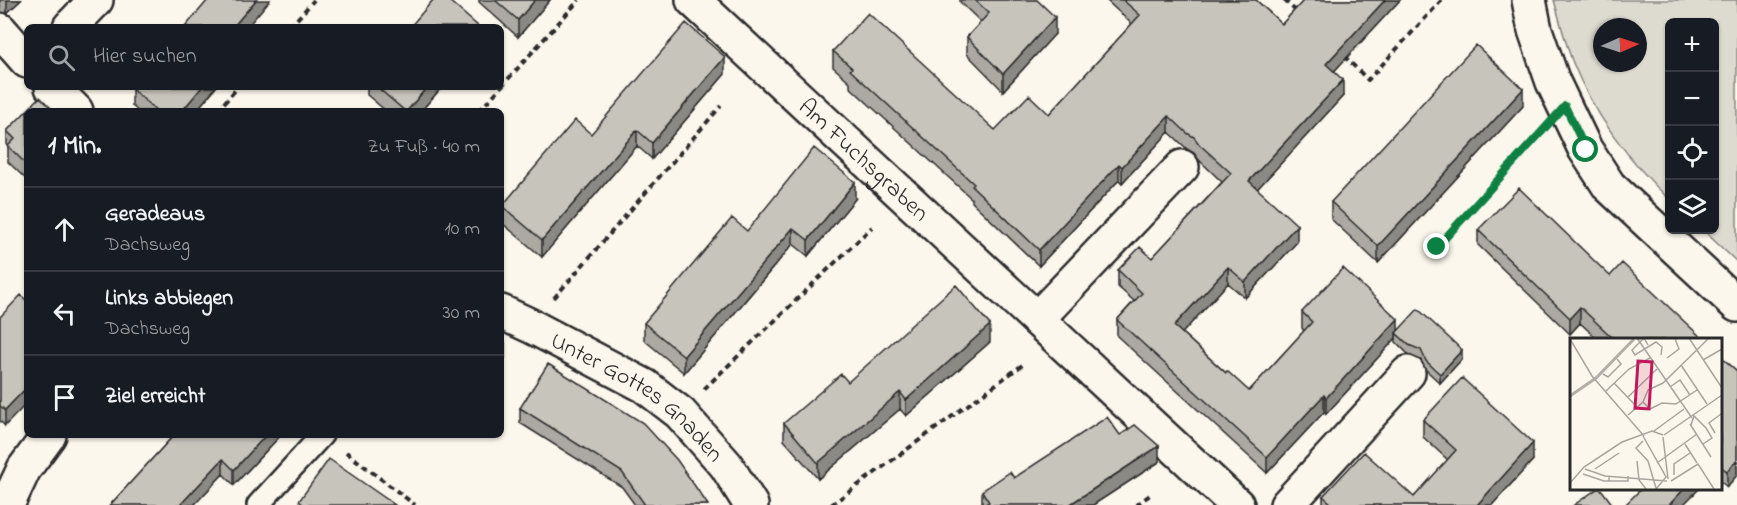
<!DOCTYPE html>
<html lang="de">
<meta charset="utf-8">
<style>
:root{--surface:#171b24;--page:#20242c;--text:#f1f3f6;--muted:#9ea1a6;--line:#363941}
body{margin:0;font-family:"Indie Flower",sans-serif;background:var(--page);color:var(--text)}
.controls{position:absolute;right:18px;top:18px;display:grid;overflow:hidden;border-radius:9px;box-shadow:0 2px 4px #0004}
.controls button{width:54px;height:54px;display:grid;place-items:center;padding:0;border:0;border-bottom:2px solid var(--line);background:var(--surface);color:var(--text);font:30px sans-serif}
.compass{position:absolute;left:1593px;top:18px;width:54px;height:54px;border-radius:50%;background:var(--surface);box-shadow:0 2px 4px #0004;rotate:87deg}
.stop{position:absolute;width:18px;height:18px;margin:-14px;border:4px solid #0b8043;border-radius:50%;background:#fff}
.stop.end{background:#0b8043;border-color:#fff;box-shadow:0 2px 6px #0008}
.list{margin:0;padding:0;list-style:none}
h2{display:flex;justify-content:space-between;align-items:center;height:78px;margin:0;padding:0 24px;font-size:26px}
h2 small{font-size:20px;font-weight:400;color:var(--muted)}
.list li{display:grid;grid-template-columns:39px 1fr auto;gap:18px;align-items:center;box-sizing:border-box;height:84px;padding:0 24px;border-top:2px solid var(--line)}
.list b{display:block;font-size:22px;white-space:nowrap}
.list p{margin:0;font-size:20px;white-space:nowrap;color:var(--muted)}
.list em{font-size:20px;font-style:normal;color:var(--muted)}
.icon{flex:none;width:33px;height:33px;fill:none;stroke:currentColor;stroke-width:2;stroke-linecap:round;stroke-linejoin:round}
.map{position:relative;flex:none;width:1737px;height:505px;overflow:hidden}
.search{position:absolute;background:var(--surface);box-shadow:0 2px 4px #0004;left:24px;top:24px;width:480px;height:66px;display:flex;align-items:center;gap:15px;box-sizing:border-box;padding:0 21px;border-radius:9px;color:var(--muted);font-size:22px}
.panel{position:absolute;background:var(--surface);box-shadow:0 2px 4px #0004;left:24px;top:108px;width:480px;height:330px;border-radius:9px}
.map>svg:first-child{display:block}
</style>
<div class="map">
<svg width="1737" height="505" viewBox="0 0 1737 505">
<rect width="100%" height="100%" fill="#fbf7ec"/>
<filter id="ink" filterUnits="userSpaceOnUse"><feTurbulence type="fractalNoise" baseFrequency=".0167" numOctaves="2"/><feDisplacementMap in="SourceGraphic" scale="12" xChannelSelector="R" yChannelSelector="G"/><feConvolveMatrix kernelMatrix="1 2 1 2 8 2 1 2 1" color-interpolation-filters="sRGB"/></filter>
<g filter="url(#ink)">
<!-- green -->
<path fill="#dddad0" stroke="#84827e" stroke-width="1.5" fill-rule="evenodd" d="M 1554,0 L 1737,0 L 1737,262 L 1703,230 L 1714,230 L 1714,22 L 1670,22 L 1669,199 C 1630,162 1593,113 1573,63 C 1565,42 1560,21 1554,0 ZM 1602,27 L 1638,27 L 1638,63 L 1602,63 Z"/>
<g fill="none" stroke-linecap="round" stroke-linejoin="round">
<!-- service casing -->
<g stroke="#2b2b2b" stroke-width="26">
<path id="service" d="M 258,505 L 322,435"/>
</g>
<!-- minor casing -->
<g stroke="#2b2b2b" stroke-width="38">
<g id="minor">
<path id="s1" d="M 693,0 L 1237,505"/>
<path d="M 1529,0 L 1535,30 L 1553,82 L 1585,149 L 1609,186 L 1737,305"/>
<path d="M 70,27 L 96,0"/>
<path d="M 0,30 L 27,61"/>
<path d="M 52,87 L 76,111"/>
<path id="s2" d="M 501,312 L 531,326 L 645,386 L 680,413 L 726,465 L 751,505"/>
<path d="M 1037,319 L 1182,167"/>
<path d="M 7,505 L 24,469 L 49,435"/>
<path d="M 1287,505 L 1408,373"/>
</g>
</g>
<!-- path -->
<path stroke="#2b2b2b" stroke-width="4" stroke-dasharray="6 4.5" stroke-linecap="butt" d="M 1284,0 L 1297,12
M 290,27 L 314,0
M 1344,56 L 1368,80 L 1442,0
M 501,87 L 579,0
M 217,111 L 238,87
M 479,111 L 501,87
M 1437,247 L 1539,135
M 554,298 L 721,106
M 704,389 L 872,227
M 346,452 L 415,505
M 831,505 L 1025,363
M 1136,505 L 1153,493"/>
<!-- service -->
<use href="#service" stroke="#fbf7ec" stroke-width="21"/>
<!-- minor -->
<use href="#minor" stroke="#fbf7ec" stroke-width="33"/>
</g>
<!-- wall -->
<path fill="#aba9a2" stroke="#2b2b2b" stroke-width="1.5" d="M 0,0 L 21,0 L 7,13 L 0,12 Z
M 479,0 L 550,0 L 518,37 L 479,2 Z
M 960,0 L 1037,0 L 1055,34 L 1003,91 L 967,54 L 967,37 L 981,22 L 960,2 Z
M 1106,0 L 1256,0 L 1282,24 L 1304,0 L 1400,0 L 1334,71 L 1343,96 L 1257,189 L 1297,242 L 1245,298 L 1228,283 L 1182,333 L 1226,373 L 1249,391 L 1304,331 L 1302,328 L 1302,312 L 1398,330 L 1462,359 L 1440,383 L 1426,370 L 1421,360 L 1409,355 L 1396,342 L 1396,338 L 1326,414 L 1324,412 L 1267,473 L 1117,336 L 1117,320 L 1134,301 L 1118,287 L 1118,270 L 1152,258 L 1222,182 L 1199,160 L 1194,153 L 1187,149 L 1169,132 L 1122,183 L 1119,180 L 1039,266 L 972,202 L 972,199 L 850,87 L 850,82 L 833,67 L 833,51 L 995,130 L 1049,114 L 1132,24 Z
M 725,74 L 652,159 L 637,146 L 542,257 L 502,223 L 502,206 L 591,134 Z
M 134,87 L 216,87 L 196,111 L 138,111 L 132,106 L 132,89 Z
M 367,87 L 442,87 L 421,111 L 386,111 L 367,95 Z
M 1523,106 L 1378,263 L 1331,219 L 1331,202 Z
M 27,111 L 27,180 L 8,162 L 8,148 L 7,146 L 7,131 Z
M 855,199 L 808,256 L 793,244 L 684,373 L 644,340 L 644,323 L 747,231 Z
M 1478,230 L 1610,276 L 1704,340 L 1599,340 L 1580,323 L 1570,334 L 1478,245 Z
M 27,301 L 5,426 L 0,421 L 0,317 Z
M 990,342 L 906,416 L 900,409 L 818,479 L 784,440 L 784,423 L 848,382 Z
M 1720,356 L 1737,371 L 1737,475 L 1727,487 L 1720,481 Z
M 520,408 L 708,505 L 635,505 L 622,487 L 520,423 Z
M 1423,420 L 1533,460 L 1492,505 L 1323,505 L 1323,496 L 1414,497 L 1448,460 L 1423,437 Z
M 174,435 L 281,435 L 234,485 L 223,474 L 194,505 L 110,505 Z
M 1120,435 L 1159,462 L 1093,505 L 982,505 L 982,491 Z"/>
<!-- shaded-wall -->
<path fill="#8b8984" stroke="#2b2b2b" stroke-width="1.5" d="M 7,0 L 21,0 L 7,13 Z
M 256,0 L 270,0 L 247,27 L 233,27 Z
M 535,0 L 550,0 L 518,37 L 518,20 Z
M 1385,0 L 1400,0 L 1326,80 L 1326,64 Z
M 1055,17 L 1055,34 L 1003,91 L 1003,74 Z
M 725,57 L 725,74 L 652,159 L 652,143 Z
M 1343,80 L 1343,96 L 1249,198 L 1249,181 Z
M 202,87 L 216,87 L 196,111 L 182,111 Z
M 427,87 L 442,87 L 421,111 L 407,111 Z
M 1523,89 L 1523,106 L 1378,263 L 1378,246 Z
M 1169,116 L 1169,132 L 1122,183 L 1122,167 Z
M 637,130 L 637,146 L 542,257 L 542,240 Z
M 1119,164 L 1119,180 L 1039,266 L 1039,250 Z
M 855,182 L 855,199 L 808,256 L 808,240 Z
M 1297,225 L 1297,242 L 1245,298 L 1245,282 Z
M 793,228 L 793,244 L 684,373 L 684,356 Z
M 1228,267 L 1228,283 L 1174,342 L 1174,326 Z
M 1580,307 L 1580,323 L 1570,334 L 1570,318 Z
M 1398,319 L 1398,335 L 1396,333 L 1396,338 L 1326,414 L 1326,398 Z
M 990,325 L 990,342 L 906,416 L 906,400 Z
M 505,343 L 505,358 L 501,372 L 501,357 Z
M 1462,350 L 1462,359 L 1440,383 L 1440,374 Z
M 27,387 L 27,403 L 5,426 L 5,410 Z
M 900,392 L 900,409 L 818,479 L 818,463 Z
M 1324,395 L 1324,412 L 1267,473 L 1267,457 Z
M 266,435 L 281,435 L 234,485 L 234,470 Z
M 1533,443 L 1533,460 L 1492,505 L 1477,505 Z
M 1159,446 L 1159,462 L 1093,505 L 1069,505 Z
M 223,459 L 223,474 L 194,505 L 180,505 Z
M 1737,460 L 1737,475 L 1727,487 L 1727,471 Z
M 1684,489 L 1699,489 L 1683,505 L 1669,505 Z"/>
<!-- building -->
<path fill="#c7c4bc" stroke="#2b2b2b" stroke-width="1.5" d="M 208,0 L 256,0 L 233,27 L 185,27 Z
M 433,0 L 448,0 L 479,27 L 410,27 Z
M 495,0 L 535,0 L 518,20 Z
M 975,0 L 1037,0 L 1055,17 L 1003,74 L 967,37 L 989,13 Z
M 1123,0 L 1256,0 L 1282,24 L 1304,0 L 1385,0 L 1326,64 L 1343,80 L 1249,181 L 1297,225 L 1245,282 L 1228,267 L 1174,326 L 1226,373 L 1227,371 L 1249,391 L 1312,322 L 1302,312 L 1343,268 L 1398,319 L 1326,398 L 1324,395 L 1267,457 L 1117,320 L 1142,293 L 1118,270 L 1140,247 L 1152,258 L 1231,173 L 1199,144 L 1194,137 L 1187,133 L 1169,116 L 1122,167 L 1119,164 L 1039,250 L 972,186 L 974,184 L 850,70 L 852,68 L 833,51 L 868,13 L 995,130 L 1029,95 L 1049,114 L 1140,15 Z
M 686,23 L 725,57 L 652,143 L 637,130 L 542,240 L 502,206 L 575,120 L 591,134 Z
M 1476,45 L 1523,89 L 1378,246 L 1331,202 Z
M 134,87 L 202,87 L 182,111 L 157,111 L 132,89 Z
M 377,87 L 427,87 L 407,111 L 405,111 Z
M 40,97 L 54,111 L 27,111 L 27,165 L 8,146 L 15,139 L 7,131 Z
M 814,148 L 855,182 L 808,240 L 793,228 L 684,356 L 644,323 L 732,218 L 747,231 Z
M 1519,188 L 1610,276 L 1622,263 L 1704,340 L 1615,340 L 1580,307 L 1570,318 L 1478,230 Z
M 956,285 L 990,325 L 906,400 L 900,392 L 818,463 L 784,423 L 841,374 L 848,382 Z
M 21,295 L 27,301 L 27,387 L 5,410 L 0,406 L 0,317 Z
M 1418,309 L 1462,350 L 1440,374 L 1426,361 L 1421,350 L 1409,345 L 1396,333 Z
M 501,341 L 505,343 L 501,357 Z
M 1720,356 L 1737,371 L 1737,460 L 1727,471 L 1720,466 Z
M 548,364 L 643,423 L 677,460 L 708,505 L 645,505 L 622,472 L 520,408 Z
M 1462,378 L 1533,443 L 1477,505 L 1333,505 L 1323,496 L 1364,452 L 1414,497 L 1456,450 L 1423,420 Z
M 1107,417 L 1120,435 L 1135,425 L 1159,446 L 1069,505 L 984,505 L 989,502 L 982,491 L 1010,472 L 1014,478 Z
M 174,435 L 266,435 L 234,470 L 223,459 L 180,505 L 110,505 Z
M 329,459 L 395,505 L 304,505 L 299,501 Z
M 1597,489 L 1601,489 L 1613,505 L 1574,505 Z
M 1641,489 L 1684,489 L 1669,505 L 1625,505 Z"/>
</g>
<g fill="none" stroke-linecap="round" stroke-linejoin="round" filter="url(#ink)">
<!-- route -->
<path stroke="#0b8043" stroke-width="8" d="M 1437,247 L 1565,106 L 1586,150"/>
</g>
<g text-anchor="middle" stroke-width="5" stroke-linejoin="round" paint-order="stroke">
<!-- street labels -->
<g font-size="24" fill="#2b2b2b" stroke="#fbf7ec">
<text dy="8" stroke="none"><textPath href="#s1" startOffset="234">Am Fuchsgraben</textPath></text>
<text dy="8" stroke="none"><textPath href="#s2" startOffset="162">Unter Gottes Gnaden</textPath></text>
</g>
</g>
<!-- overview -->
<g transform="translate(1570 338)">
<rect width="152" height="152" fill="#fbf7ec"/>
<path fill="none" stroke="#b1afa7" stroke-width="3" d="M 0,58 L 26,40 L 64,1"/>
<path fill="none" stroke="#a8a59f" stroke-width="1.5" d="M 67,0 L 122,80M 119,0 L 152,50M 0,1 L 22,38 L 74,98M 78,7 L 74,0 L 62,12 L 65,17 L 86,4 L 92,9 L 91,17M 97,20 L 109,11 L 105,1M 133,22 L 152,11M 111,27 L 137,66M 33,36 L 38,39 L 51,26 L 47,21M 44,45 L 67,69M 100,49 L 110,42 L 120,57M 36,53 L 59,31 L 80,20M 58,59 L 87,31M 73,64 L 80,71 L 92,65 L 106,66 L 127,52M 58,77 L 73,64 L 78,52 L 93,45 L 139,0M 120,86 L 141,119M 121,87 L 124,78 L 136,90 L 142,100 L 133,106M 84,93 L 114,71M 145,95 L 139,85 L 151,76M 94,97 L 152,57M 73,98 L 96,139 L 86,151M 93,99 L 98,141M 73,103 L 66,110 L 78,123 L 86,150M 115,106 L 127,125M 67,123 L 69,142 L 76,151M 87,125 L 127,96M 15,131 L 35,138 L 97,143M 25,131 L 49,115M 13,136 L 34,143 L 39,143 L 39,138M 104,137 L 104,126 L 120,115M 39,143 L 58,143 L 58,138M 101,143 L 128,126 L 144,151M 0,145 L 14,129 L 52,104 L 82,93 L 93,97"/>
<path fill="#c2185b" fill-opacity="0.15" stroke="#c2185b" stroke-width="3" d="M 68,23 L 82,24 L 79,71 L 65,70 Z"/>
<rect width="152" height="152" fill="none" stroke="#2b2b2b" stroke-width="3"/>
</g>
</svg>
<div class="controls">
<button>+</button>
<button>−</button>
<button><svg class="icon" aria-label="locate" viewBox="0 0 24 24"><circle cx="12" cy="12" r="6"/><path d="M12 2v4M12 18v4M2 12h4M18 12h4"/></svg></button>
<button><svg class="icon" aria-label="layers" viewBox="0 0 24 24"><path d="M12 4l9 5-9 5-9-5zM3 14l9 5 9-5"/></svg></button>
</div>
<svg class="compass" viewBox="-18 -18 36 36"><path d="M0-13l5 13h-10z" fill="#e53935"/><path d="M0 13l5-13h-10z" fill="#9ea1a6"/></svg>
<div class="stop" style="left:1586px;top:150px"></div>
<div class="stop end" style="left:1437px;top:247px"></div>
<div class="search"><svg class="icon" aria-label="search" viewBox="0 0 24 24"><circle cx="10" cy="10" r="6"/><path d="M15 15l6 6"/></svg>Hier suchen</div>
<section class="panel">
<h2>1 Min.<small>Zu Fuß · 40 m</small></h2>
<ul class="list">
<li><svg class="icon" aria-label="ahead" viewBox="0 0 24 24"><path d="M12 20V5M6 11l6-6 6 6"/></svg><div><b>Geradeaus</b><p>Dachsweg</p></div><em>10 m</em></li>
<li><svg class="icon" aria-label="left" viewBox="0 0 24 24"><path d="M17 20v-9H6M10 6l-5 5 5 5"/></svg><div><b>Links abbiegen</b><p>Dachsweg</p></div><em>30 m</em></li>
<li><svg class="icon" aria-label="arrive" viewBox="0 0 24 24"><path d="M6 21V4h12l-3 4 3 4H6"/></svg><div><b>Ziel erreicht</b></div></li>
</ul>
</section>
</div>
